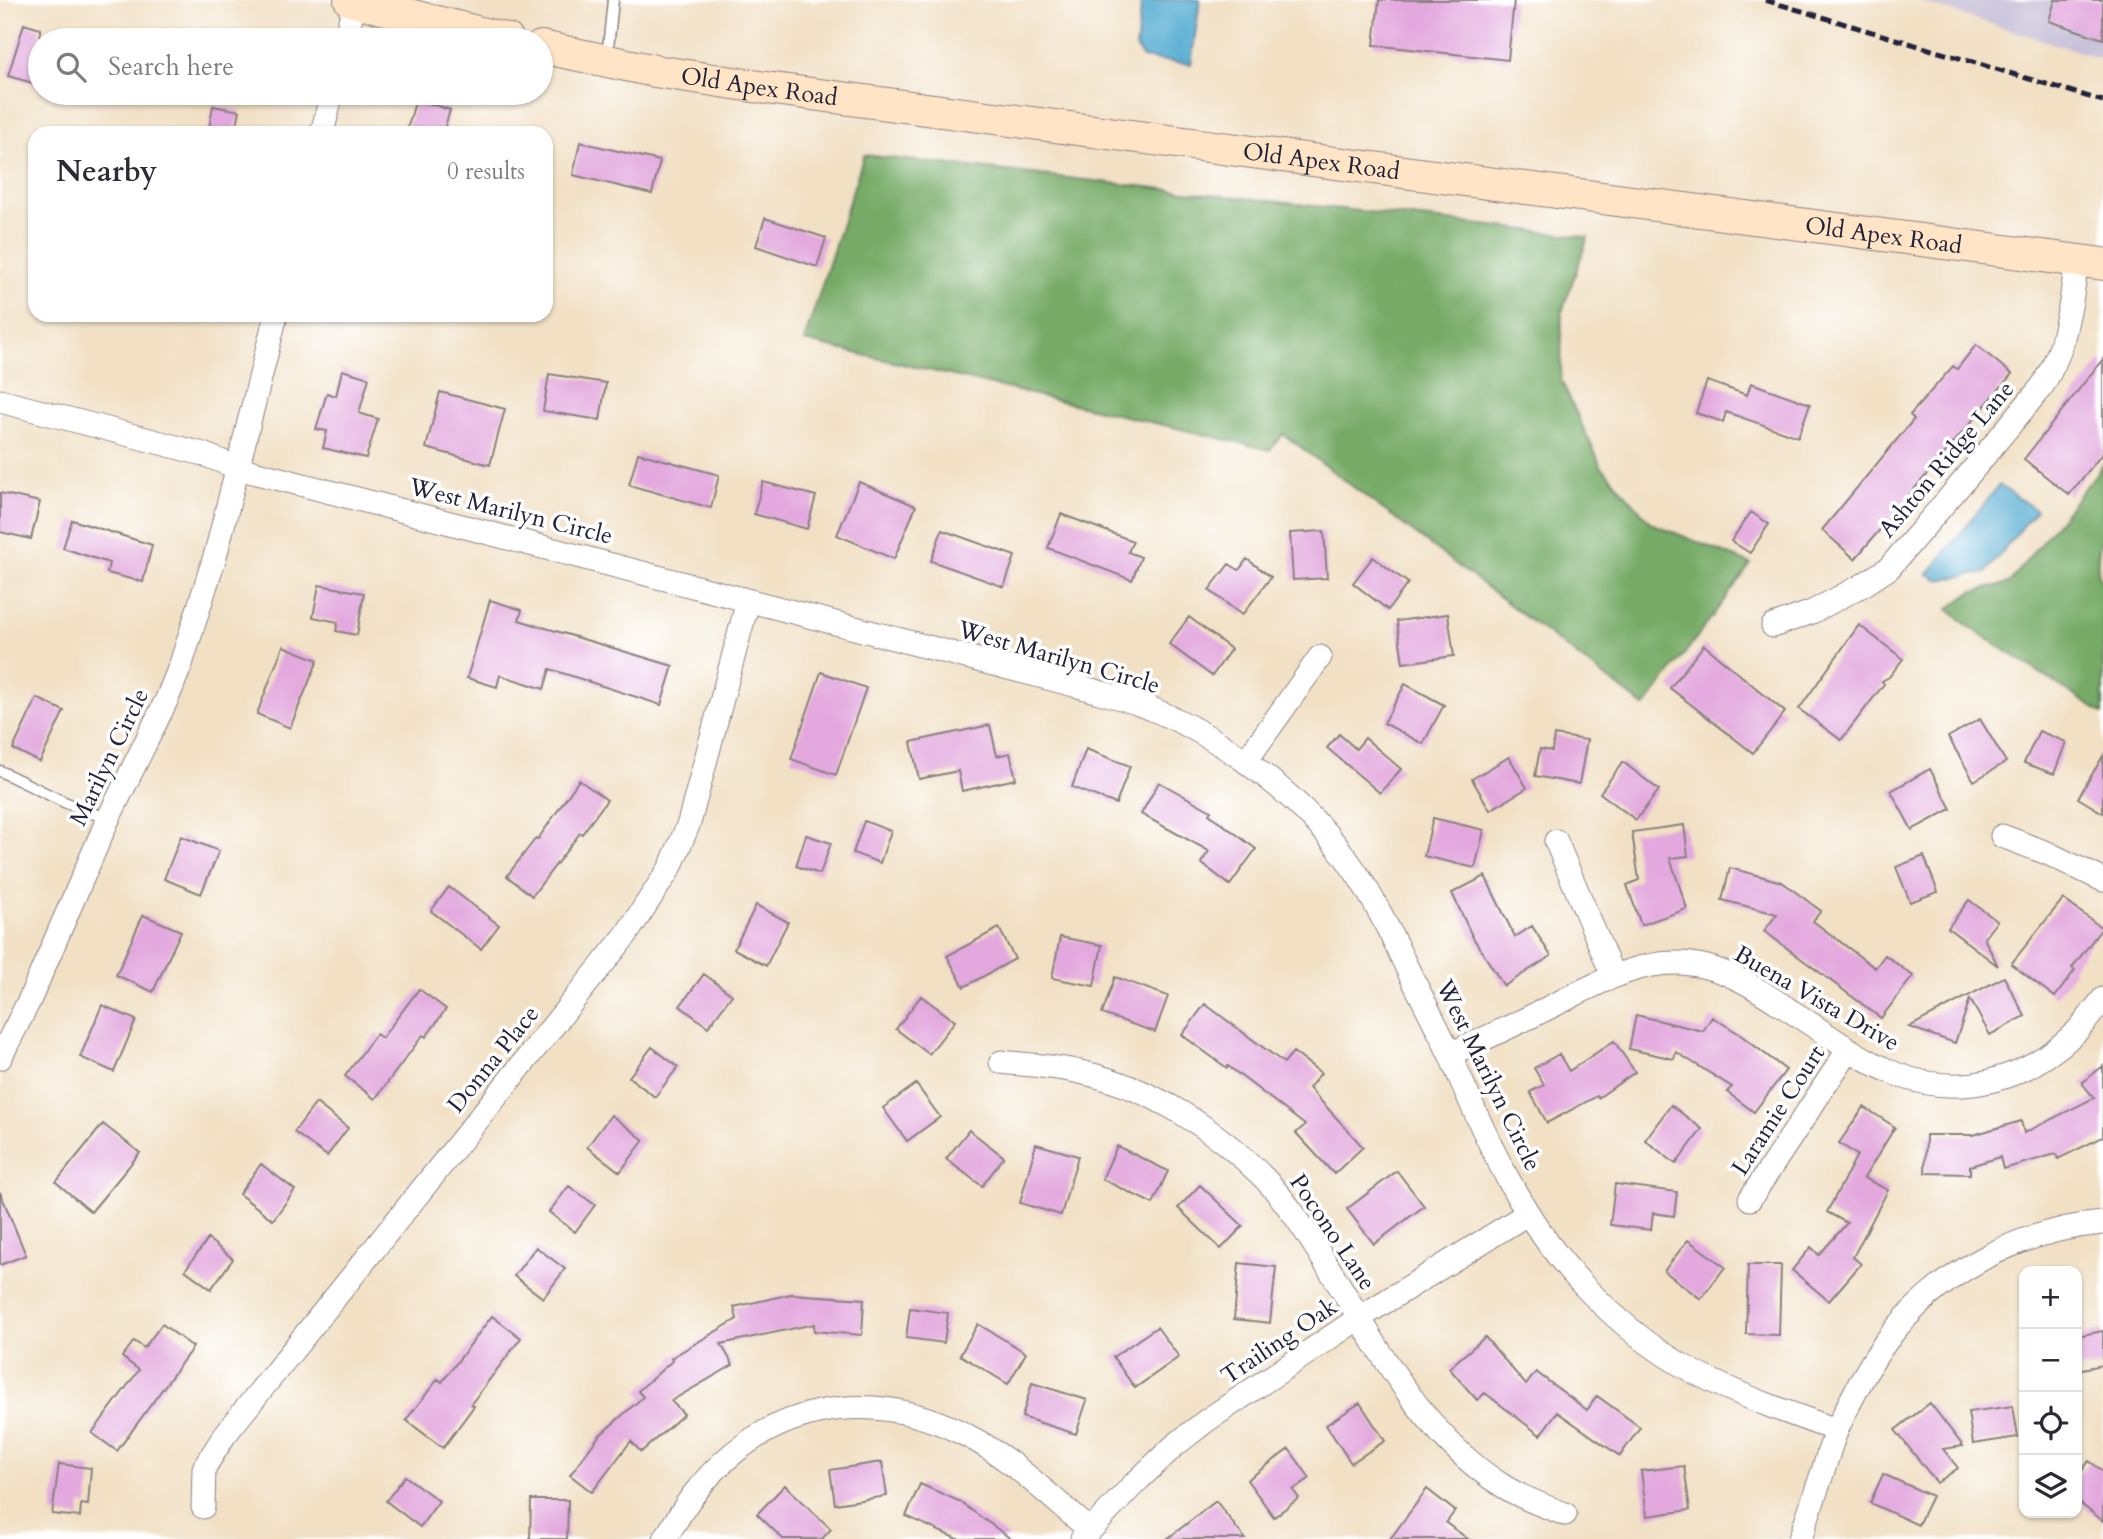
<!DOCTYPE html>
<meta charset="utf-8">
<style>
:root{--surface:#fff;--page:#f2f2f3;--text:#2b2b33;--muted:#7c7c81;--line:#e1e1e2}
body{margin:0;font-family:Cardo,serif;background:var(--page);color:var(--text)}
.controls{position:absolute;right:21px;bottom:21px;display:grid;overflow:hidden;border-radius:14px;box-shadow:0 2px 5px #0004}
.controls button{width:63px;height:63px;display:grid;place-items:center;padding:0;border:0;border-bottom:2px solid var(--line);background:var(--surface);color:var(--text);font:35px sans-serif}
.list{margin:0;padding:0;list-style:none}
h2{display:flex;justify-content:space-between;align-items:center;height:91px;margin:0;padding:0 28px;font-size:30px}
h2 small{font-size:23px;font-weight:400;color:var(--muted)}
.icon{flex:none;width:38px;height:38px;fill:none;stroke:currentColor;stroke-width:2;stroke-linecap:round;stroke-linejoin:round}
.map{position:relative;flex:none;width:2103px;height:1539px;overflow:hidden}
.search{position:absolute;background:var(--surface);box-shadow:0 2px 5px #0004;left:28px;top:28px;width:525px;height:77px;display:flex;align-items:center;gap:18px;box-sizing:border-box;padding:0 24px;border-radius:38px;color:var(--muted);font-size:26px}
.panel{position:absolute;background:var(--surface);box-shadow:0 2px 5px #0004;left:28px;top:126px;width:525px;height:196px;border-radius:21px}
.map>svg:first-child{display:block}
</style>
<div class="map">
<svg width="2103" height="1539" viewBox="0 0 2103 1539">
<rect width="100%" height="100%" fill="#fff"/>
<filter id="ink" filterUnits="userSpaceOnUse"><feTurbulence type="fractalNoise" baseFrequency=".0143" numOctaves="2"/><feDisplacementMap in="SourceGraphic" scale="14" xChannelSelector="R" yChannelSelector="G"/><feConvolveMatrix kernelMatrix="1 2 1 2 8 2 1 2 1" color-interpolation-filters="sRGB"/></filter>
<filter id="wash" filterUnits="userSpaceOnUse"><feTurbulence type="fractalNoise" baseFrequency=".00686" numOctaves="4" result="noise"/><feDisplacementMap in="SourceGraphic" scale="28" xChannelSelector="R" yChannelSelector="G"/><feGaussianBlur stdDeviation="1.57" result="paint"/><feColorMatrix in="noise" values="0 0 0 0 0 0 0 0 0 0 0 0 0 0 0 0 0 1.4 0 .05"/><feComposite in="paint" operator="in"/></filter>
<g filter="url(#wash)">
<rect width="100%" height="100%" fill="#f1e0c4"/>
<!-- industrial -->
<path fill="#c7c0d8" d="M 1914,0 L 2103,0 L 2103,59 Z"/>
<!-- forest -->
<path fill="#76aa66" stroke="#4c6650" stroke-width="2" d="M 864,155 L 1588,237 L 1562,312 L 1561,380 L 1601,466 L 1651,523 L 1751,564 L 1645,707 L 1283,434 L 1270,450 L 804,341 Z
M 2103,465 L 2103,538 C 2097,550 2095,573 2103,584 L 2103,714 L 1968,626 L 1948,609 L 1972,592 L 2009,583 Z"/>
<!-- water -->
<path fill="#55acd2" stroke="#3c6786" stroke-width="2" d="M 1142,0 L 1200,0 L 1191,64 L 1143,58 L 1136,47 Z
M 1999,485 L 2036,510 L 1986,572 L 1940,580 L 1928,574 Z"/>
<g id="blocks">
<!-- building -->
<path fill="#e3a9de" d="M 1379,0 L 1514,0 L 1508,60 L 1374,45 Z
M 2055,0 L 2103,0 L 2103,39 L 2049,21 Z
M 24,24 L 40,29 L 40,85 L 8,76 Z
M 416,99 L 450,110 L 443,133 L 406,133 Z
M 213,106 L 240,111 L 235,133 L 208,133 Z
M 580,142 L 660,161 L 652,194 L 573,175 Z
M 765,218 L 826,238 L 817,267 L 756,246 Z
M 1976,345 L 2012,374 L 1855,559 L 1822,530 L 1914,419 L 1910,415 L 1953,366 L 1957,369 Z
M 2103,359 L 2103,453 L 2069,495 L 2024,459 Z
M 342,370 L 369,378 L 359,413 L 378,419 L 366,458 L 323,448 L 327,431 L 316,429 L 327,393 L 336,396 Z
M 549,374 L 606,383 L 600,420 L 543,411 Z
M 1707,381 L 1747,395 L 1751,383 L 1810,404 L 1798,437 L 1726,412 L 1723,422 L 1696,413 Z
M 440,392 L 505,409 L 490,465 L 426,448 Z
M 638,453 L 719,475 L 711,508 L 629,485 Z
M 763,482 L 816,496 L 807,529 L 754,514 Z
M 859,482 L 916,506 L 894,559 L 837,535 Z
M 0,493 L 40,502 L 31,539 L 0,532 Z
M 1751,512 L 1769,524 L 1750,553 L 1731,541 Z
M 1061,514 L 1133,541 L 1128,552 L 1141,557 L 1132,580 L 1048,548 Z
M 72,520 L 152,545 L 143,582 L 107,573 L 109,563 L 63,548 Z
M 942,530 L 1015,556 L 1004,587 L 931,561 Z
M 1324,531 L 1327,578 L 1293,580 L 1290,533 Z
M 1373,557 L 1408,583 L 1388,610 L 1353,583 Z
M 1247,559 L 1271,577 L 1242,615 L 1209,590 L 1229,564 L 1239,570 Z
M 319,585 L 364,593 L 357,635 L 336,631 L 338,622 L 313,617 Z
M 490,600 L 522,610 L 519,620 L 673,666 L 661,705 L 550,669 L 544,689 L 500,675 L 497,687 L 467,678 Z
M 1448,614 L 1454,656 L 1403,663 L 1397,621 Z
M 1189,617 L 1231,649 L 1212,676 L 1169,644 Z
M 1859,625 L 1903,659 L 1889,677 L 1882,681 L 1884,684 L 1841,740 L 1799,709 Z
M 1704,645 L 1785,712 L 1753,753 L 1670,688 Z
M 283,646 L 318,660 L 290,728 L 257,714 Z
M 821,672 L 866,688 L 836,775 L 791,759 Z
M 1405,684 L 1444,705 L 1423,744 L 1384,723 Z
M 37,698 L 64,711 L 40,762 L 13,749 Z
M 1980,719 L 2006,762 L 1974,781 L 1948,737 Z
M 990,725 L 997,756 L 1010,753 L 1016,779 L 962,791 L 958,771 L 919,779 L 911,742 Z
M 2039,731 L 2066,742 L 2054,774 L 2024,763 Z
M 1339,734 L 1356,749 L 1365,738 L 1401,769 L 1380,793 L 1327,748 Z
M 1554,735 L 1587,740 L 1579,784 L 1535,776 L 1540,749 L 1552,751 Z
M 1086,749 L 1130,766 L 1116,804 L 1072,787 Z
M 2103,756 L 2103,813 L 2078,798 Z
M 1509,757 L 1527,788 L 1490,810 L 1472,779 Z
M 1623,762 L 1659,790 L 1636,820 L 1600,793 Z
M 1930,769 L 1951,809 L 1912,830 L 1891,791 Z
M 579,780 L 607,800 L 582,834 L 580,833 L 532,896 L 507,876 L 536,838 L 538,839 Z
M 1159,782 L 1211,811 L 1209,814 L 1256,849 L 1230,885 L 1201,863 L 1209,851 L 1141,814 Z
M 1433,818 L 1484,830 L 1475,868 L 1424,856 Z
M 864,821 L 891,831 L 880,863 L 853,853 Z
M 1684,825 L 1688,856 L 1670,858 L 1687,909 L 1641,925 L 1627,885 L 1639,880 L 1632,832 Z
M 806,835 L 831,843 L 820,874 L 796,866 Z
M 181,836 L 219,851 L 201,894 L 164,879 Z
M 1924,856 L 1938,892 L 1910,902 L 1896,867 Z
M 1730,868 L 1782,882 L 1821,911 L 1813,921 L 1875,968 L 1885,955 L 1913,976 L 1881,1018 L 1764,931 L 1777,914 L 1722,900 Z
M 1485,876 L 1515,937 L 1532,926 L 1551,956 L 1504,986 L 1472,936 L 1452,893 Z
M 449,887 L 499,925 L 481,949 L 431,911 Z
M 2063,899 L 2102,928 L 2072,968 L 2075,970 L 2055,997 L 2011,964 Z
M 1969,900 L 1997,921 L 1984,938 L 1998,966 L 1948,928 Z
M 756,905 L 788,922 L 766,966 L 734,949 Z
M 143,915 L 181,931 L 153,992 L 116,975 Z
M 999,928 L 1015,959 L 964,987 L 947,956 Z
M 1060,937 L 1102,945 L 1094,986 L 1052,978 Z
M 704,974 L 732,995 L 708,1027 L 680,1006 Z
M 1115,977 L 1168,996 L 1155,1032 L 1102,1014 Z
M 2004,977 L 2025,1016 L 1990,1035 L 1970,999 L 1955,1043 L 1909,1027 Z
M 419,989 L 446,1009 L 426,1037 L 423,1035 L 375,1099 L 345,1076 L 376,1034 L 382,1038 Z
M 921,996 L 955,1021 L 929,1054 L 896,1029 Z
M 1205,1004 L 1284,1063 L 1293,1052 L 1321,1073 L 1309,1088 L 1363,1147 L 1334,1174 L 1296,1133 L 1305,1125 L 1228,1066 L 1227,1068 L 1182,1035 Z
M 102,1005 L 136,1020 L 114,1072 L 80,1057 Z
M 1636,1015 L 1703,1031 L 1712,1017 L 1738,1033 L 1786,1070 L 1754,1112 L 1727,1092 L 1732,1087 L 1676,1052 L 1674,1059 L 1629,1049 Z
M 1614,1041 L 1635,1072 L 1598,1098 L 1597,1096 L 1547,1123 L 1530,1092 L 1544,1085 L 1534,1068 L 1559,1054 L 1569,1071 Z
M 652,1047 L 678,1067 L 655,1097 L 629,1077 Z
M 2103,1066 L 2103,1137 L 2058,1159 L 2056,1154 L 2003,1169 L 2000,1157 L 1970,1166 L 1970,1174 L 1925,1173 L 1926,1135 L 1973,1135 L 2021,1121 L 2024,1133 L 2094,1098 L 2082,1083 Z
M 916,1084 L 940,1117 L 907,1141 L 883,1108 Z
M 316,1103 L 348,1128 L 327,1156 L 294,1132 Z
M 1671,1105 L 1702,1129 L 1676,1164 L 1645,1140 Z
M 1864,1107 L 1895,1127 L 1864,1178 L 1888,1190 L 1853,1257 L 1861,1264 L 1829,1301 L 1792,1270 L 1811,1247 L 1819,1255 L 1847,1223 L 1827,1212 L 1857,1155 L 1839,1143 Z
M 611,1115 L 644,1140 L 620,1172 L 587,1147 Z
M 103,1124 L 140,1153 L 91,1212 L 56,1182 Z
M 969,1130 L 1004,1157 L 982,1186 L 946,1159 Z
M 1036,1144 L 1078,1156 L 1061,1215 L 1020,1203 Z
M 1117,1146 L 1168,1171 L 1153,1204 L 1102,1179 Z
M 261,1164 L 295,1190 L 273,1220 L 239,1194 Z
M 1397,1171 L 1424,1206 L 1374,1244 L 1347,1209 Z
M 1615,1184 L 1677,1192 L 1674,1216 L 1653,1213 L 1651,1230 L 1610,1225 Z
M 1200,1185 L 1243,1226 L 1221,1249 L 1178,1208 Z
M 569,1186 L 595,1205 L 575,1232 L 549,1212 Z
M 0,1192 L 26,1255 L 0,1265 Z
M 208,1239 L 233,1259 L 211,1289 L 185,1270 Z
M 1688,1240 L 1725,1267 L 1701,1299 L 1664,1271 Z
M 536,1247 L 565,1269 L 543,1298 L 514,1276 Z
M 1239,1263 L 1276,1267 L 1270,1323 L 1234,1319 Z
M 1748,1265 L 1781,1265 L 1779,1335 L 1746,1334 Z
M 791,1294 L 864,1299 L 862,1335 L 814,1331 L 814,1324 L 721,1344 L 733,1365 L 671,1401 L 684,1414 L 641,1452 L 631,1441 L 592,1492 L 570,1475 L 599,1436 L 643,1397 L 638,1391 L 672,1361 L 671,1358 L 737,1319 L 734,1307 Z
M 910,1308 L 948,1313 L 944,1343 L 906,1338 Z
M 492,1316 L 521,1338 L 471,1404 L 474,1406 L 443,1448 L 406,1420 L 438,1379 L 442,1382 Z
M 162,1324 L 193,1347 L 117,1451 L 92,1433 L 139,1370 L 122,1357 L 134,1341 L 144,1348 Z
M 978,1324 L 1026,1353 L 1008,1384 L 960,1355 Z
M 1157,1327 L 1179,1357 L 1135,1388 L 1113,1357 Z
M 2103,1331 L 2103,1365 L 2077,1370 L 2077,1336 Z
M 1485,1337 L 1526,1385 L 1536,1372 L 1587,1410 L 1597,1396 L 1640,1427 L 1620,1456 L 1557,1412 L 1540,1435 L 1485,1393 L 1477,1400 L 1449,1368 Z
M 1032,1383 L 1087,1400 L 1076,1434 L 1022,1417 Z
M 1360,1403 L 1385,1441 L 1351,1463 L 1326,1425 Z
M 1930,1403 L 1963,1446 L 1943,1449 L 1958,1468 L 1937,1483 L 1895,1430 Z
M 2013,1406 L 2018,1437 L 1973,1444 L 1968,1412 Z
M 1289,1449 L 1310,1478 L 1293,1490 L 1299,1498 L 1274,1517 L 1247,1480 Z
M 2089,1461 L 2103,1471 L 2103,1521 L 2077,1501 L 2077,1478 Z
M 882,1462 L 887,1496 L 835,1504 L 830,1470 Z
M 59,1464 L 91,1468 L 88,1505 L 81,1504 L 80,1517 L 52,1514 Z
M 1684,1466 L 1690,1510 L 1647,1516 L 1641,1471 Z
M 1883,1474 L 1932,1496 L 1918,1525 L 1870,1503 Z
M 405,1476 L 439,1501 L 420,1527 L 386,1501 Z
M 920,1484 L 959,1501 L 1011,1539 L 957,1539 L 906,1516 Z
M 785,1485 L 831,1529 L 822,1539 L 783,1539 L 757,1514 Z
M 1427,1489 L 1455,1511 L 1446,1523 L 1468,1539 L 1390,1539 Z
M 531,1500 L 568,1500 L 567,1539 L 530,1539 Z
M 1216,1501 L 1245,1539 L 1167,1539 Z"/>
</g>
</g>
<g filter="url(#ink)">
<use href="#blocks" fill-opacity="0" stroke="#8a8180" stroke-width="2"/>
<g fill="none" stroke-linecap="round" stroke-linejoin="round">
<!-- service casing -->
<g stroke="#8a8180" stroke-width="13">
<path id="service" d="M 607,58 L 613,0
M 0,771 L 64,802 L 108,819"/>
</g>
<!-- minor casing -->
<g stroke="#8a8180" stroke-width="25">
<path id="minor" d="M 345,40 L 355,1
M 322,133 L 332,93
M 0,401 L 203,454 L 238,468 L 1078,686 C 1101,693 1125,698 1147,707 C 1226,738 1308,801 1355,871 C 1377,903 1393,939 1410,974 C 1424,1002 1439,1030 1452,1059 C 1486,1139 1522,1221 1583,1285 C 1619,1323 1664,1359 1712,1381 C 1752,1400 1794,1415 1836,1430
M 1773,626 L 1812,612 L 1863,585 L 1889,568 L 1967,477 L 2043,385 L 2053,366 L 2061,347 L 2071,302 L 2077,260
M 1246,761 L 1320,657
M 2002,836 L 2047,853 L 2103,880
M 1556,841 L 1613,976
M 1450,1054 C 1482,1040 1514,1025 1546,1009 C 1591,987 1639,957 1691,964 C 1732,969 1766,995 1800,1017 C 1831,1037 1861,1060 1896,1074 C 1962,1100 2027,1079 2076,1032 C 2086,1022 2094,1010 2103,999
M 0,1058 L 29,1001 L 108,819 L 167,699 L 181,664 L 216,553 L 276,315
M 1001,1062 C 1027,1065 1054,1066 1080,1072 C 1150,1087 1215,1128 1265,1179 C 1293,1208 1313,1244 1335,1278 C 1380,1352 1428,1440 1503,1486 C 1522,1498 1544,1506 1565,1514
M 1750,1199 L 1849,1049
M 203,1507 L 204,1468 L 224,1436 L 626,935 L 670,868 L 689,823 L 748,601
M 665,1539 C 674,1524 683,1508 694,1494 C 763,1405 866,1384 966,1435 C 1012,1458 1050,1497 1089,1529
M 1082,1539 L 1134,1484 L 1174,1446 L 1206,1421 L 1359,1318 L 1527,1214
M 1800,1539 C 1808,1515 1816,1492 1824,1468 C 1828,1455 1832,1440 1838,1427 C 1851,1399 1866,1369 1885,1343 C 1935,1274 2018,1230 2103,1223"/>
</g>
<!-- secondary casing -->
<g stroke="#8a8180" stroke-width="34">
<g id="secondary">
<path d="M 350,0 L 508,40"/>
<path id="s1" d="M 541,47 L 655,71 L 766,88 L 2103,264"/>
</g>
</g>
<!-- service -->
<use href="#service" stroke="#fff" stroke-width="10"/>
<!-- minor -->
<use href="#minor" stroke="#fff" stroke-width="23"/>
<!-- secondary -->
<use href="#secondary" stroke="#ffe4c6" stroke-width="32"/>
<!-- rail -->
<path stroke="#22223b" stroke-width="5" stroke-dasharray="10 5" stroke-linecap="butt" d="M 1765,0 L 2103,101"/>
</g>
</g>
<g text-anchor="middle" stroke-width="7" stroke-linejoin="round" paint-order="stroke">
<!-- street labels -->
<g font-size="24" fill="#22223b" stroke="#fff">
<text dy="8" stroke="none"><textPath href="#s1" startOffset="222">Old Apex Road</textPath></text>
<text dy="8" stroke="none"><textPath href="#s1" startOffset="789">Old Apex Road</textPath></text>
<text dy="8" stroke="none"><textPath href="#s1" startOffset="1356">Old Apex Road</textPath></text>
<text transform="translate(1946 459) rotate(-50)" y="8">Ashton Ridge Lane</text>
<text transform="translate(511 511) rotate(14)" y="8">West Marilyn Circle</text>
<text transform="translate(1059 657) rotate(16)" y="8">West Marilyn Circle</text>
<text transform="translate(109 757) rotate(-64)" y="8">Marilyn Circle</text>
<text transform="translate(1817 998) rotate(30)" y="8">Buena Vista Drive</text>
<text transform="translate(493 1059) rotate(-51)" y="8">Donna Place</text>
<text transform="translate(1489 1075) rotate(64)" y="8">West Marilyn Circle</text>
<text transform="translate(1778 1110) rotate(-57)" y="8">Laramie Court</text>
<text transform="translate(1333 1232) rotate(56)" y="8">Pocono Lane</text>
<text transform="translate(1279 1341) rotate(-34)" y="8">Trailing Oak</text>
</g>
</g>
</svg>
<div class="controls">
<button>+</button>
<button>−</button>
<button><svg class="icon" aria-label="locate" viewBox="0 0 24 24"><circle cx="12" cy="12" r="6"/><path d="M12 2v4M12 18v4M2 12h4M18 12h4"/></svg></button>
<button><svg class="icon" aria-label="layers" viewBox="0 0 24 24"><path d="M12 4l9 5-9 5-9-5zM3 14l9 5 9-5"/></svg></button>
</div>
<div class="search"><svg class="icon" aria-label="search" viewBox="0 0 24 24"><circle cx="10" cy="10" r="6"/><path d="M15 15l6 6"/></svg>Search here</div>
<section class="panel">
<h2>Nearby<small>0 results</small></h2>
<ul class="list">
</ul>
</section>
</div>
